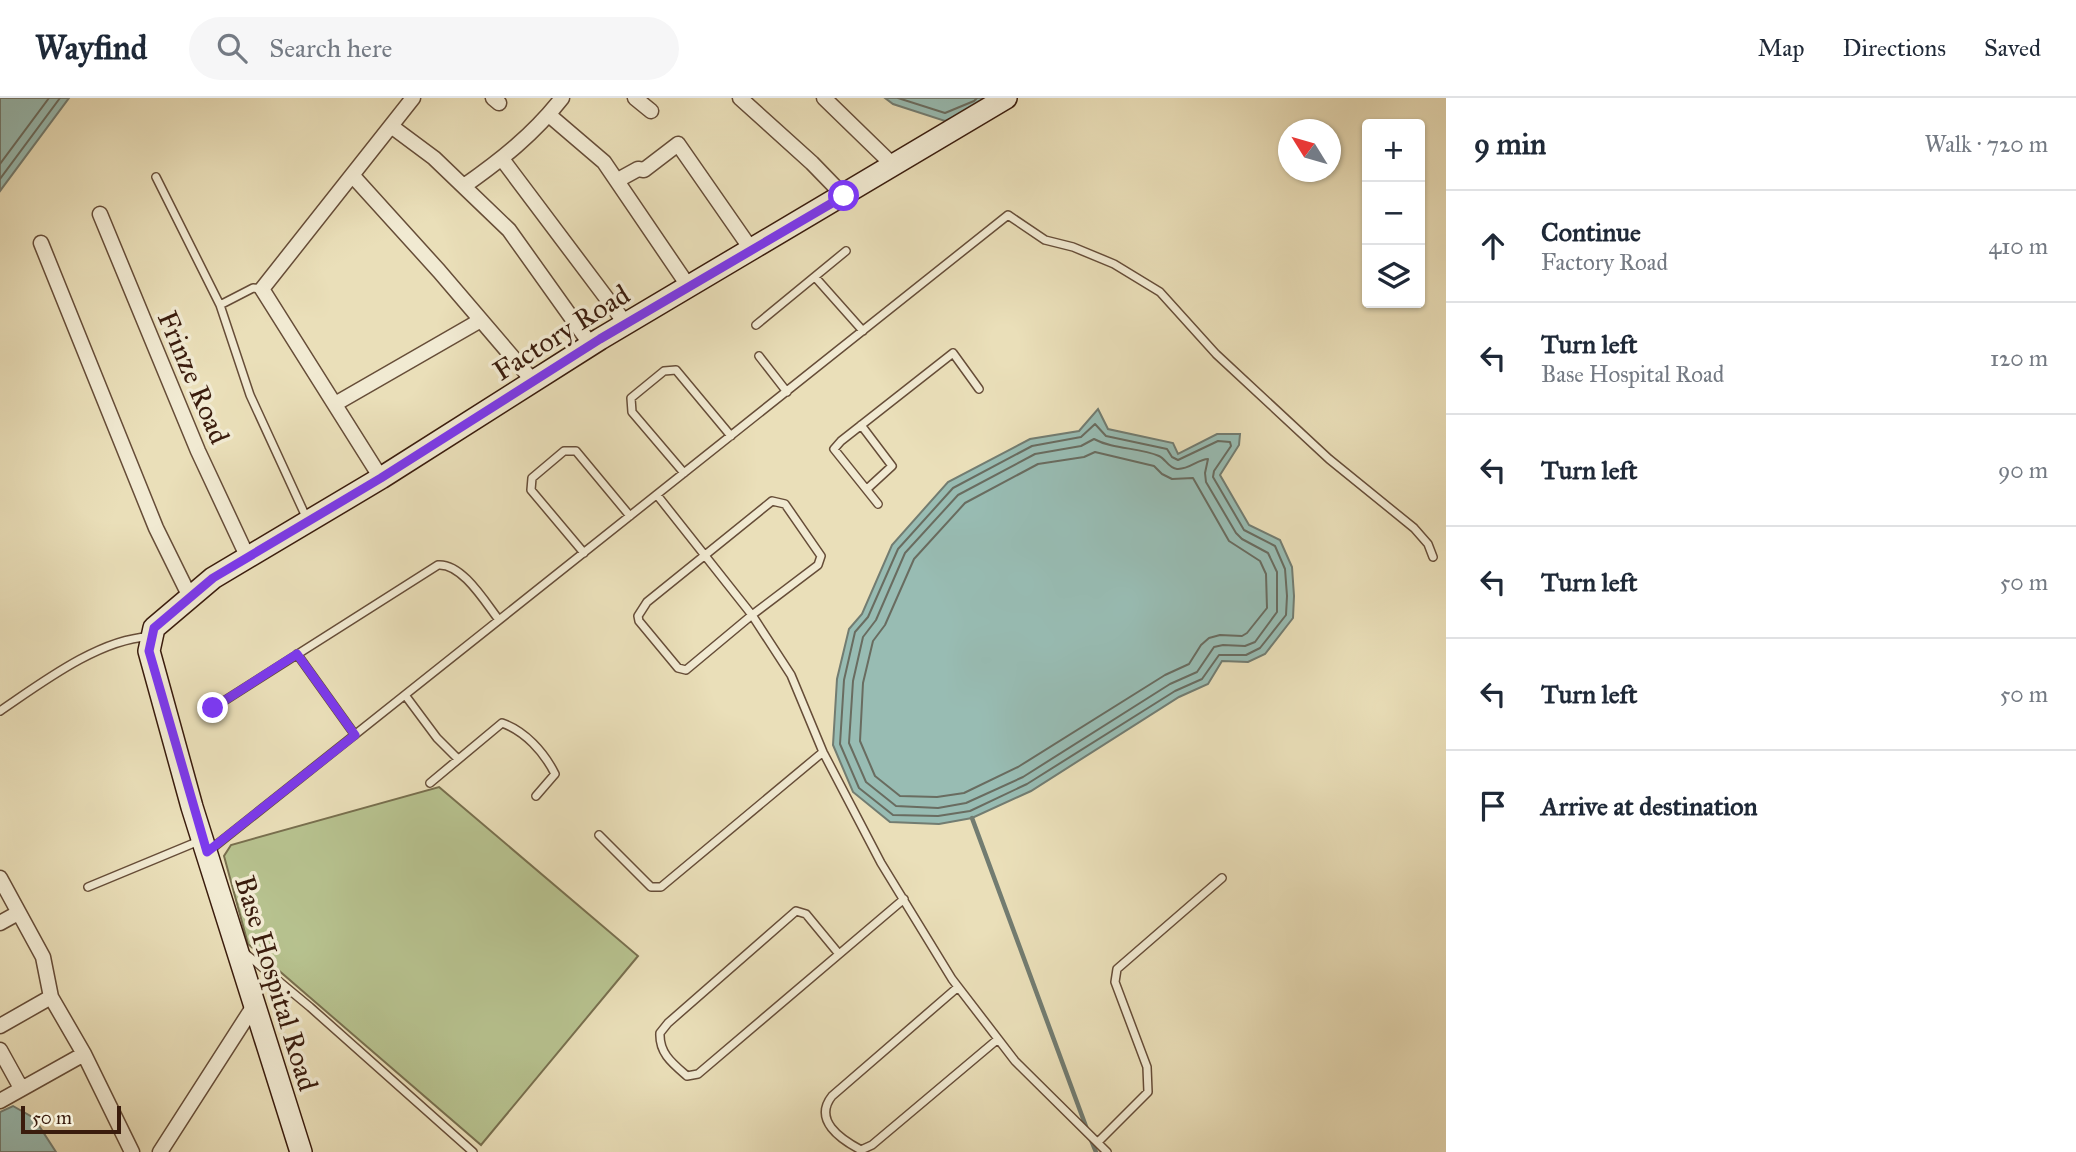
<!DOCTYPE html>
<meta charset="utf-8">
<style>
:root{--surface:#fff;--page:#f6f6f7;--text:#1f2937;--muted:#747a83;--line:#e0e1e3}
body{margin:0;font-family:"IM FELL Great Primer",serif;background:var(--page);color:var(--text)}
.controls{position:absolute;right:21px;top:21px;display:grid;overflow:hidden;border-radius:7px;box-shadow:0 2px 5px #0004}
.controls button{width:63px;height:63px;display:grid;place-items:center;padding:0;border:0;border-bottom:2px solid var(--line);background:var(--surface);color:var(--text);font:35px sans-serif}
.compass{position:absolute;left:1278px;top:21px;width:63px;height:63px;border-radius:50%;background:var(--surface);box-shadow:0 2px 5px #0004;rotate:307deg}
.scale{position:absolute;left:21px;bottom:18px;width:100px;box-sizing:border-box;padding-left:7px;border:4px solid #3a1c0d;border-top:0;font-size:19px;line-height:24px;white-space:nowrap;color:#3a1c0d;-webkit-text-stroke:5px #f1ead2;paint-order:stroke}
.stop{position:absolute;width:21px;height:21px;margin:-16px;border:5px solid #7c3aed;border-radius:50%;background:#fff}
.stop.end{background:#7c3aed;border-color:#fff;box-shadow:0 2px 7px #0008}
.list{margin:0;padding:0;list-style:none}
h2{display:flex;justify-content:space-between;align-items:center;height:91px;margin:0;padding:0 28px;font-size:30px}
h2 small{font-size:23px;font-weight:400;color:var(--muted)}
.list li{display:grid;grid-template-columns:46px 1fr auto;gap:21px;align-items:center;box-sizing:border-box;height:112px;padding:0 28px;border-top:2px solid var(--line)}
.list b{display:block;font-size:26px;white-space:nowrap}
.list p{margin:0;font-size:23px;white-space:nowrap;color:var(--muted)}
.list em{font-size:23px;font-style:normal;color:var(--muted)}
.icon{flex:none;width:38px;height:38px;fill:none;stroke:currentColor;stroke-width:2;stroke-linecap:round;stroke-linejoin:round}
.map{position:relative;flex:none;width:1446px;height:1054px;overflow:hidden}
header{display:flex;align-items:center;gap:42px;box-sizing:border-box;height:98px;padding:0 35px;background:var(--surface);border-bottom:2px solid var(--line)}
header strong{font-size:33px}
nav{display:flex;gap:38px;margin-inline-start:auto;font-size:24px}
.search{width:490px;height:63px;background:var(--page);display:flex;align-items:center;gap:18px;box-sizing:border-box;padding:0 24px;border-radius:38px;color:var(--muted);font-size:26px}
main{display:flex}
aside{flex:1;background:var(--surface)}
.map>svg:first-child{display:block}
</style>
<header>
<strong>Wayfind</strong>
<div class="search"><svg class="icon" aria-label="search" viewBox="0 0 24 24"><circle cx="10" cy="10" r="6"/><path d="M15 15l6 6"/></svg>Search here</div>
<nav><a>Map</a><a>Directions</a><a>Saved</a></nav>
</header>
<main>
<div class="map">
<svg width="1446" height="1054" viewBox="0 0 1446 1054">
<rect width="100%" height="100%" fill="#eadfb9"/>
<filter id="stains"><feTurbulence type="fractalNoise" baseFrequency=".00286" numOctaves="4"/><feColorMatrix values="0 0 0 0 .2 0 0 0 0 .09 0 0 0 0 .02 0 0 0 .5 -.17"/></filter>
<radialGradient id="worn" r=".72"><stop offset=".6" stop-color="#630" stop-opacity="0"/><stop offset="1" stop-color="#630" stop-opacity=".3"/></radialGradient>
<!-- green -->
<path fill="#b7c28f" stroke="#786f4e" stroke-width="2" d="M 439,689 L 638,858 L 481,1047 L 248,846 L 224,758 L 231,747 Z"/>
<!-- water -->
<path fill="#98bcb3" stroke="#727c71" stroke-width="2" d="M 0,0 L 69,0 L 0,93 Z
M 885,0 L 985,0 L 980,8 L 945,23 L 893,6 Z
M 1098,311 L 1108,331 L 1173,345 L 1178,356 L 1217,336 L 1240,336 L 1239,347 L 1220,377 L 1249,427 L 1280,442 L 1292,469 L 1294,498 L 1293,520 L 1265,556 L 1248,564 L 1222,563 L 1208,586 L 1179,599 L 1031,693 L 972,720 L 939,726 L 890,724 L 853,694 L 833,647 L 837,581 L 849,531 L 862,516 L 892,447 L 948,384 L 1030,341 L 1079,333 Z
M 13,1008 L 34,1020 L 56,1054 L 0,1054 L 0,1014 Z"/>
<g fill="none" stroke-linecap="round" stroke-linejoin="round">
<!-- shore -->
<path stroke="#696c60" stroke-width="2" d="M 898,0 L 945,15 L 974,3 L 977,0
M 0,66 L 49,0
M 0,81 L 60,0
M 1095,326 L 1106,338 L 1167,351 L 1172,359 L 1178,362 L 1218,343 L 1230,344 L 1231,348 L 1214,373 L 1213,379 L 1244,432 L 1275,448 L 1285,471 L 1287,498 L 1286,517 L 1260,550 L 1246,557 L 1219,557 L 1202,581 L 1175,593 L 1027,686 L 970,713 L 938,718 L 893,717 L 859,690 L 840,646 L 844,582 L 855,534 L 868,519 L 898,451 L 953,390 L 1032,348 L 1081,339 Z
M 1094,341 C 1114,352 1139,349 1159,358 C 1166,361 1168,370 1177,371 C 1189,372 1198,361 1208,361 L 1205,375 L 1206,384 L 1236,435 L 1242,441 L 1268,455 L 1277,474 L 1277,514 L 1255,544 L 1245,548 L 1223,547 L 1214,549 L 1197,574 L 1170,586 L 1023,679 L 966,705 L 938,710 L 896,708 L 866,684 L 849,645 L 853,583 L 863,539 L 876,522 L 905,455 L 958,397 L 1035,356 L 1081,348 Z
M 1095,354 L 1154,368 L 1162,376 L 1172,381 L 1193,380 L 1229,443 L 1260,463 L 1266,476 L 1267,510 L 1247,535 L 1242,538 L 1220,537 L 1209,540 L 1201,547 L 1189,566 L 1165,577 L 1018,669 L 964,695 L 937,699 L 900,698 L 875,678 L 860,643 L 863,585 L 873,543 L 885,527 L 914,461 L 965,405 L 1038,366 L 1084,359 Z"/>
<!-- stream -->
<path stroke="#727c71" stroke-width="4.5" d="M 972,720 L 1088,1034
M 1091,1042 L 1096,1054"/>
<!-- lane casing -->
<g stroke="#664d38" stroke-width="10">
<path id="lane" d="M 156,79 L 220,207 L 250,297 L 307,421
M 815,179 L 863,233
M 220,207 L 253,190 L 262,191
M 756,227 L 846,153
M 759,258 L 787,294
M 861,327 L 892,368 L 867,391
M 684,375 L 632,314 L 631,300 L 664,273 L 676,272 L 731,338
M 657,397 L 752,517 L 791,577 L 823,654 L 881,765 L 952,881 L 1015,963 L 1107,1054
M 772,403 L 785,406 L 821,458 L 818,467 L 752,517 L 686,572 L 678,570 L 639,523 L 638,518 L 647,504 Z
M 878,406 L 834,351 L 841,343 L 953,255 L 979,291
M 584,455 L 531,392 L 532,380 L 564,353 L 576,353 L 630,418
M 297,556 L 355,637
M 405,597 L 437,640 L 458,661
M 213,610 L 438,467 C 462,465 485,504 499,522
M 0,613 C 40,586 99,541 148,539
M 430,685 L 502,625 C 525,633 544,654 555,676 L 536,698
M 599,737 L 651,789 L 661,789 L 823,654
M 210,752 L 1008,117 L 1045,142 L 1073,149 L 1114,166 L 1160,194 L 1216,256 L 1329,361 L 1414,430 L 1428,446 L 1433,459
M 88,789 L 199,743
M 246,856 L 310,909 L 473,1054
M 839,856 L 806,816 L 796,813 L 668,925 L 660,935 C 659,955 672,965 687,978 L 698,976 L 904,801
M 958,889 L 832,998 C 813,1022 840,1041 861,1052 L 872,1047 L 998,941
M 1098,1044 L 1148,994 L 1147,969 L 1115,884 L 1117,871 L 1222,780"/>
</g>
<!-- street casing -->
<g stroke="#664d38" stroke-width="17">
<path id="street" d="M 493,0 L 499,5
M 635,0 L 651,13
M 740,0 L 812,65 L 844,98
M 824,0 L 894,68
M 549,17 L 604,64 L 689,189
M 391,28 L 434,60 L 509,132 L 591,247
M 502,61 L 626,226
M 352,77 L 439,173 L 533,283
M 618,82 L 638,71 L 644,72 L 678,46 L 751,151
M 464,88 C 501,62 534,36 562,0
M 100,116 L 198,353 L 248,460
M 41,145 L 156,430 L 190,499
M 335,306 L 481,222
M 381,380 L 262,191 L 413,0
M 0,780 L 43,859 L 51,899 L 84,956
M 0,825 L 18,815
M 0,928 L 51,899
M 0,952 L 21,990
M 0,1003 L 84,956 L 132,1054
M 160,1054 L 255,906"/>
</g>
<!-- secondary casing -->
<g stroke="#3a1c0d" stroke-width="24">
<path id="secondary" d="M 301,1054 L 192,709 L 149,553 L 154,530 L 213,480 L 381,380 L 600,241 L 1006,0"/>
</g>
<!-- lane -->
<use href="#lane" stroke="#f1ead2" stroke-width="7"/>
<!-- street -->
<use href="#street" stroke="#f1ead2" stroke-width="14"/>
<!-- secondary -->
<use href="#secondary" stroke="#f1ead2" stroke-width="21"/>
</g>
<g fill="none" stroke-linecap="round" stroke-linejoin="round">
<!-- route -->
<path stroke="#7c3aed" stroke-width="9" d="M 213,610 L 297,556 L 355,637 L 207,754 L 149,553 L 154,530 L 213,480 L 381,380 L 600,241 L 844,98"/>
</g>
<g text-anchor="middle" stroke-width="7" stroke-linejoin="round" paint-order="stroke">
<!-- street labels -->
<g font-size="28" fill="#3a1c0d" stroke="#f1ead2">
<text transform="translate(561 234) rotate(-32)" y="10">Factory Road</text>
<text transform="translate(194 279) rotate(67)" y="10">Frinze Road</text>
<text transform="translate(277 885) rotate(73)" y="10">Base Hospital Road</text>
</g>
</g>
<rect width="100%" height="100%" filter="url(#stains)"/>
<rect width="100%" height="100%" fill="url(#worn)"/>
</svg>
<div class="controls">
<button>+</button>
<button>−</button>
<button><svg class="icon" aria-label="layers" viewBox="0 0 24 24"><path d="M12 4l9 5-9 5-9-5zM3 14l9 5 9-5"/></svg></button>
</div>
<svg class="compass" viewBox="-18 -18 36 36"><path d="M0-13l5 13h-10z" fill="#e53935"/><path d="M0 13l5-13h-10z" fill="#747a83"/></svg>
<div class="scale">50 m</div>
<div class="stop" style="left:844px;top:98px"></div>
<div class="stop end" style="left:213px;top:610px"></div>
</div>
<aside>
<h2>9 min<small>Walk · 720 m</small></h2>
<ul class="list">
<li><svg class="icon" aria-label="ahead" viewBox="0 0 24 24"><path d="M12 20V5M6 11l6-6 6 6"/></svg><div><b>Continue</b><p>Factory Road</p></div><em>410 m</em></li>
<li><svg class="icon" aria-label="left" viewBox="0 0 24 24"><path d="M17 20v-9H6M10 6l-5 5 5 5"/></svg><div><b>Turn left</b><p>Base Hospital Road</p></div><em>120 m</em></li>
<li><svg class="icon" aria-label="left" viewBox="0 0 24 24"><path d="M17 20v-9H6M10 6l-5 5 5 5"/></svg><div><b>Turn left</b></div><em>90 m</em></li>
<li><svg class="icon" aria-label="left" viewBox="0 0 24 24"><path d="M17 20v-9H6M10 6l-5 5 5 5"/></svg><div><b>Turn left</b></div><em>50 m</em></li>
<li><svg class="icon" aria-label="left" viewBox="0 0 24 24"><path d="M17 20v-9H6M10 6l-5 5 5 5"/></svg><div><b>Turn left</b></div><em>50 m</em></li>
<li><svg class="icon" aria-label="arrive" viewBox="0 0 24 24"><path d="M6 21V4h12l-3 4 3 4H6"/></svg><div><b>Arrive at destination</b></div></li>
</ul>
</aside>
</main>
